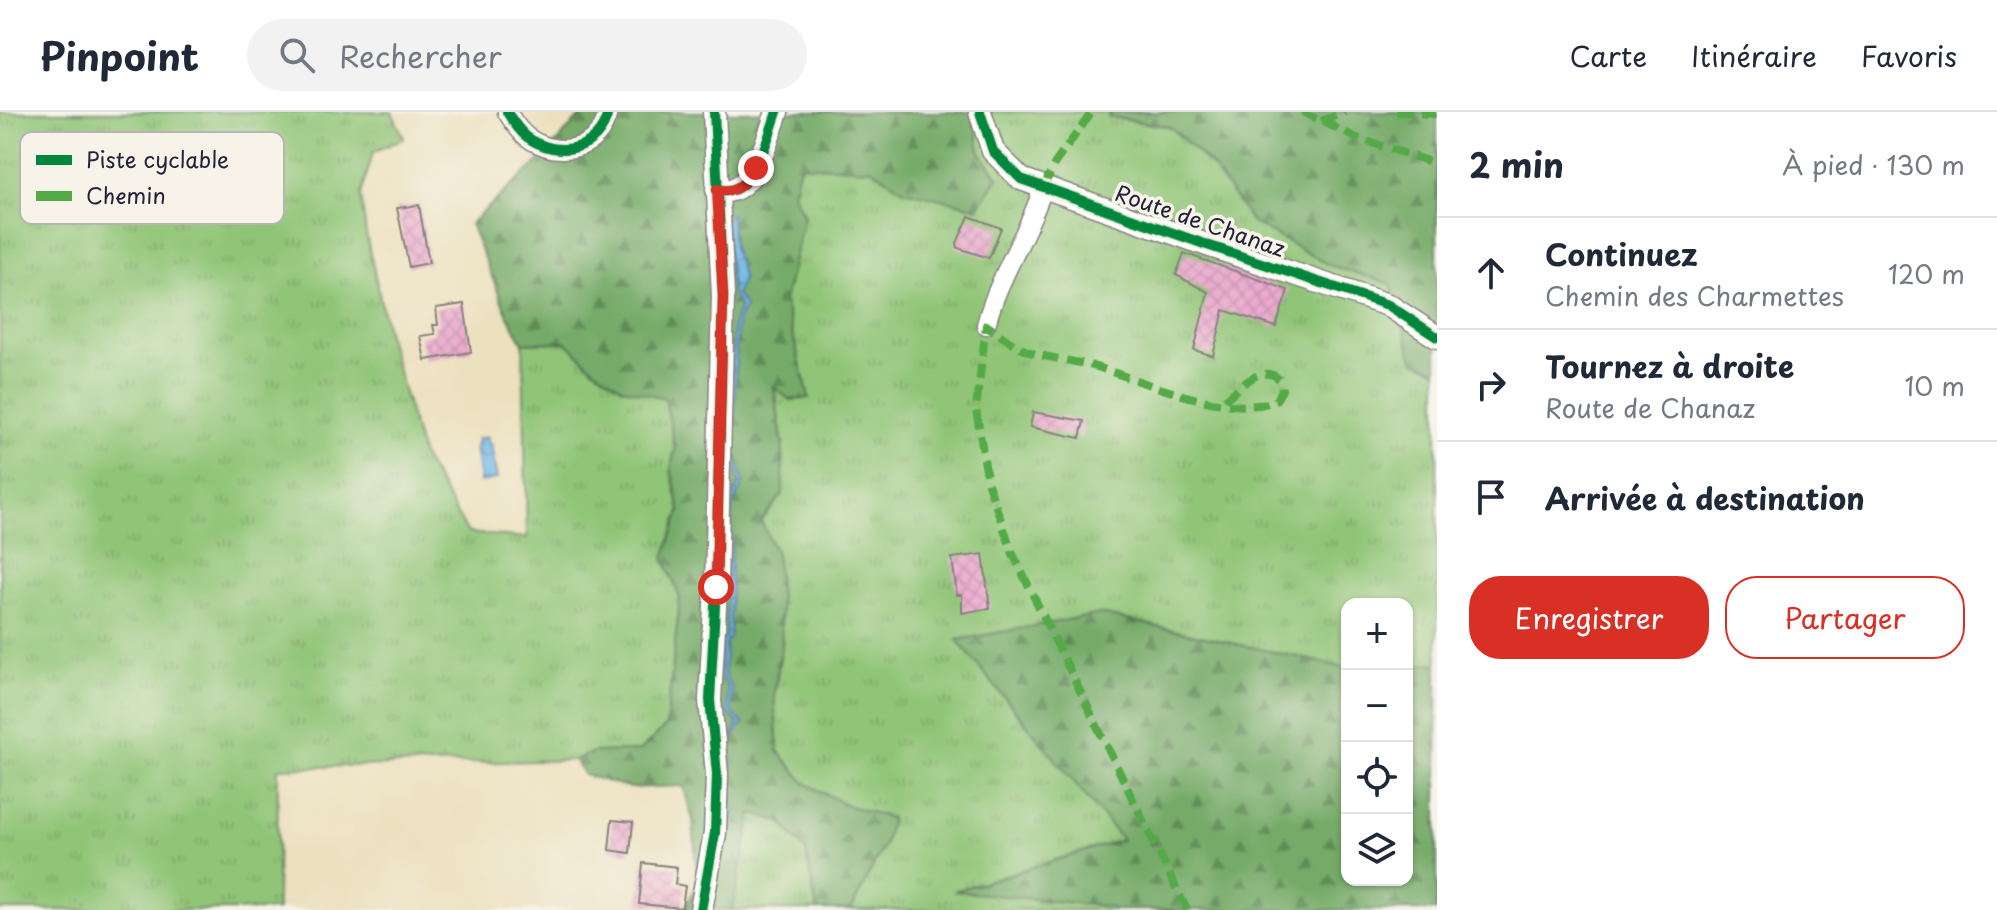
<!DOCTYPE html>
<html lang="fr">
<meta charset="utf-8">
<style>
:root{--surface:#fff;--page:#f2f2f3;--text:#1f2937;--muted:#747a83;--line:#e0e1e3;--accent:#d93025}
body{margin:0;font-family:"Playpen Sans",sans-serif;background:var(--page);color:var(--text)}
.controls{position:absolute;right:24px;bottom:24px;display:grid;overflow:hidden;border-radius:16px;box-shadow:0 2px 6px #0004}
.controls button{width:72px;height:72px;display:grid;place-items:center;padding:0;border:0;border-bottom:2px solid var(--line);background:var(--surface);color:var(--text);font:40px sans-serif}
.stop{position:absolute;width:24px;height:24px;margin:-18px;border:6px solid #d93025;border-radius:50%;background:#fff}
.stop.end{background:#d93025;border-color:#fff;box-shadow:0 2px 8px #0008}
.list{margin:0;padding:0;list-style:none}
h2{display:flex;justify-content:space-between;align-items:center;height:104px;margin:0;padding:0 32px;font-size:34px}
h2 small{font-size:26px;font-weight:400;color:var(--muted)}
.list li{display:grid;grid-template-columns:52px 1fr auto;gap:24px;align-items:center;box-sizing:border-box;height:112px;padding:0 32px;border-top:2px solid var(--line)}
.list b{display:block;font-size:30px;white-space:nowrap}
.list p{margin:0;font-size:26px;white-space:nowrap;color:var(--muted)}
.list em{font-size:26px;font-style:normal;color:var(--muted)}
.actions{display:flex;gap:16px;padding:24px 32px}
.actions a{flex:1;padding:18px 0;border:2px solid var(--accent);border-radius:32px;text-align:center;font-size:28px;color:var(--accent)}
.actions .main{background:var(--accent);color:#fff}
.icon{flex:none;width:44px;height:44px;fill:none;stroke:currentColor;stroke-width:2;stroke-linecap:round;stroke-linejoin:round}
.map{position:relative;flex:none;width:1437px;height:798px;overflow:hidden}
header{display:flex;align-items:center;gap:48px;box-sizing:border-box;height:112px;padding:0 40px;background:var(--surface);border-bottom:2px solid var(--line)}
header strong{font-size:38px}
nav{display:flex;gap:44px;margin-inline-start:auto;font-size:28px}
.search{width:560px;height:72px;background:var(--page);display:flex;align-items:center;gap:20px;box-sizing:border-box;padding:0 28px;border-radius:44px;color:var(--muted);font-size:30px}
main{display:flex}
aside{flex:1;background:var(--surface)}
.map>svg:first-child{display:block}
</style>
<header>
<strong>Pinpoint</strong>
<div class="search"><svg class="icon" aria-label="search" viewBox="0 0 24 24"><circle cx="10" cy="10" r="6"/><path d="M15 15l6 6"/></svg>Rechercher</div>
<nav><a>Carte</a><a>Itinéraire</a><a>Favoris</a></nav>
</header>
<main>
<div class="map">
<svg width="1437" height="798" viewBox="0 0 1437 798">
<defs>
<pattern id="grass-tufts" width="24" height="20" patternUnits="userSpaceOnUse" patternTransform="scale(2)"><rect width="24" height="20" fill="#90c577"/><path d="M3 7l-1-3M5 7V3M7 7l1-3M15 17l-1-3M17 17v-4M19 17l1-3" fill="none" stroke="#7ca968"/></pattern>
<pattern id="forest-firs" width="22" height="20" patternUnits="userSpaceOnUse" patternTransform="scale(2)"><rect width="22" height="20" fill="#74aa68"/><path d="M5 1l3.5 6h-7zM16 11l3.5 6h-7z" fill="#5f8a57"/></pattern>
<pattern id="water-ripples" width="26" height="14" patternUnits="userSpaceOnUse" patternTransform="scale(2)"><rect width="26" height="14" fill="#70b7e7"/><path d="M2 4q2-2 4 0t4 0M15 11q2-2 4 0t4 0" fill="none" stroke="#5c94bc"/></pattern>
<pattern id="building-cross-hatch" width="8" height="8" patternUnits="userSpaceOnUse" patternTransform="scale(2)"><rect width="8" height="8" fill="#ebaace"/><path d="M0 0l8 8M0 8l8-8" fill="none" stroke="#c992b2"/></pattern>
</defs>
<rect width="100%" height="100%" fill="#f7f3e8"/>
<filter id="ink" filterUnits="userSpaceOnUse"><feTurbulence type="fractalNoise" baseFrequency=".0125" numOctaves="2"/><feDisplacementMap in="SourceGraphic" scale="16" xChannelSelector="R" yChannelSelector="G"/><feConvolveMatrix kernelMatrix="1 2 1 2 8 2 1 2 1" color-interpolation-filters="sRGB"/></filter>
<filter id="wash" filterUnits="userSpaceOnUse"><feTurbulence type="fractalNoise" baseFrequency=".006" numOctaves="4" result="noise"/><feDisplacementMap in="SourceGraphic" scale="32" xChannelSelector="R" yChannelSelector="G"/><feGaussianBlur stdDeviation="1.8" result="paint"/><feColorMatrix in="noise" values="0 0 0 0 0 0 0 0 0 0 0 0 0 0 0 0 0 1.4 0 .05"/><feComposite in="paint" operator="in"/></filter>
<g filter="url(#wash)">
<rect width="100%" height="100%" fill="#ece1bf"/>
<!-- grass -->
<path fill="url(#grass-tufts)" stroke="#597459" stroke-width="2" d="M 0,0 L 392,0 L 404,26 L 373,40 L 361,84 L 366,122 L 390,232 L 422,343 L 468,421 L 527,426 L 523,231 L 566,230 L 593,256 L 623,276 L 665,285 L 675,337 L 671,357 L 680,399 L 664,446 L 680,485 L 666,614 L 640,639 L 594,640 L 574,648 L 278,656 L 277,798 L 0,798 Z
M 978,0 L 1109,0 L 1108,5 L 1170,15 L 1212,54 L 1252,110 L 1329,153 L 1391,171 L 1413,248 L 1437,258 L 1437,551 L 1407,555 L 1407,492 L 1347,492 L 1347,556 L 1100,502 L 1122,728 L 956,778 L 1111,795 L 1113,798 L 851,798 L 891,706 L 849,694 L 805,671 L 778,639 L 774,583 L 782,533 L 761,409 L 783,381 L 783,334 L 774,274 L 790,288 L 809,286 L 784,189 L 804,104 L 793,82 L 800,53 L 872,57 L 904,78 L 998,65 L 980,40 L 974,6 Z
M 751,702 L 780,709 L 806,739 L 817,798 L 731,798 Z"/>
<!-- forest -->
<path fill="url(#forest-firs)" stroke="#4b6652" stroke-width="2" d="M 584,0 L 978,0 L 974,6 L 980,40 L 998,65 L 978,96 L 904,78 L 872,57 L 800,53 L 793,82 L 804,104 L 784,189 L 809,286 L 790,288 L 774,275 L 783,334 L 783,382 L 761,409 L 776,441 L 780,486 L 782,533 L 774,583 L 778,639 L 805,671 L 849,694 L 891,706 L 885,731 L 851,798 L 817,798 L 806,739 L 780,709 L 752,702 L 732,798 L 684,798 L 697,771 L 693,708 L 683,674 L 631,676 L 584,663 L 574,648 L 594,640 L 640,639 L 666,614 L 680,486 L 664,446 L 680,399 L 671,357 L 675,337 L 665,286 L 623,276 L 593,256 L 566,230 L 523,231 L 508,204 L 470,112 L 543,45 Z
M 1109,0 L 1437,0 L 1437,258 L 1413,248 L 1391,172 L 1329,153 L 1252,110 L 1212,54 L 1170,15 L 1108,4 Z
M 1100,502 L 1347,556 L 1347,768 L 1407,768 L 1407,555 L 1437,551 L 1437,798 L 1113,798 L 1111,795 L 954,779 L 1122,728 L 957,528 Z"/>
<!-- water -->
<path fill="url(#water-ripples)" stroke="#496c91" stroke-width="2" d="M 731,102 L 733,134 L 743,166 L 736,182 L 745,194 L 737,211 L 734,342 L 744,370 L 732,395 L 730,526 L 726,530 L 724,562 L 732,576 L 731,599 L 743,611 L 735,622 L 730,640 L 733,650 L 730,665 L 735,709 L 722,737 L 718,735 C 721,725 727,714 728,704 C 731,671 721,641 738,611 L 727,600 L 728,576 L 720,563 L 722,527 L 726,525 L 729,394 L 740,370 L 730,342 L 733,210 L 740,195 L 732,182 L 725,107 Z
M 487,325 L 488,332 L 491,332 L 497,367 L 480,370 L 475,334 L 478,333 L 477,327 Z"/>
<g id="blocks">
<!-- building -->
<path fill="url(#building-cross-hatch)" d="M 419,93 L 429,151 L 409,155 L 397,96 Z
M 969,104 L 1001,116 L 989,146 L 958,136 L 957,131 Z
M 1184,141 L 1288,178 L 1276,215 L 1224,198 L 1213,244 L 1194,238 L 1208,180 L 1176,163 Z
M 464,192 L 471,240 L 425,248 L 420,224 L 435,222 L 433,213 L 438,213 L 436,196 Z
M 1033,300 L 1084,309 L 1080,326 L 1030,315 Z
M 983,442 L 990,496 L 962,501 L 962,483 L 957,483 L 952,446 Z
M 612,708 L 633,710 L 630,741 L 609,738 Z
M 643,751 L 677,755 L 675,772 L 685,774 L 682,796 L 639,792 Z"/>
</g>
</g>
<g filter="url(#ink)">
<use href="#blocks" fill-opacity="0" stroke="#87827d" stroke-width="2"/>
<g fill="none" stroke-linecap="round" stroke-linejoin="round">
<!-- minor casing -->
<g stroke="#87827d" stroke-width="21">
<path id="minor" d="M 507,0 C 512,8 519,19 527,25 C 557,47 600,39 608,0
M 986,213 C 998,165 1028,123 1043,76"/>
</g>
<!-- tertiary casing -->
<g stroke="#87827d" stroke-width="25">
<path id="tertiary" d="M 980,0 L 993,39 L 1021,67 L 1207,133 L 1388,193 L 1437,225
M 717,77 C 753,90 768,25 777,0
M 701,798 L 715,721 L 717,662 L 710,588 L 716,475 L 723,184 L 714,0"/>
</g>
<!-- minor -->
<use href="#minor" stroke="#fff" stroke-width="18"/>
<!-- tertiary -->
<use href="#tertiary" stroke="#fff" stroke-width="22"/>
<!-- quiet -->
<path stroke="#53aa46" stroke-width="8" stroke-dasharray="16 8" stroke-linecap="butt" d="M 1302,0 L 1357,26 L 1437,52
M 1396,0 L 1437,2
M 1321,9 L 1345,0
M 1043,76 L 1055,51 L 1092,0
M 1187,798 L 1013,442 L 988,372 L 976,297 L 986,213 C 999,221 1013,234 1027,239 C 1048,247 1072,248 1093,254 C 1139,267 1232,309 1276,288 L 1282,278 L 1281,269 C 1262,248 1238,278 1222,290"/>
<!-- cycleway casing -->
<g stroke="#f7f3e8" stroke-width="15">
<path id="cycleway" d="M 507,0 C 512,8 519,19 527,25 C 557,47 600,39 608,0
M 980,0 L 993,39 L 1021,67 L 1207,133 L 1388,193 L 1437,225
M 717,77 C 753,90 768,25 777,0
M 701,798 L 715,721 L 717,662 L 710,588 L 716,475 L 723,184 L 714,0"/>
</g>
<!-- cycleway -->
<use href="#cycleway" stroke="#00873e" stroke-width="10"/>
</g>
</g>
<g fill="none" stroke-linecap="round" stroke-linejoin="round" filter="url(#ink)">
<!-- route -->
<path stroke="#d93025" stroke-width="10" d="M 716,475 L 723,184 L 717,77 C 737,83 745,70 756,56"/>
</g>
<g text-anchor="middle" stroke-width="7" stroke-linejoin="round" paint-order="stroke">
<!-- street labels -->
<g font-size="22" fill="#22223b" stroke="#f7f3e8">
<text transform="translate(1200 109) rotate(19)" y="8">Route de Chanaz</text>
</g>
</g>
<!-- legend -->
<rect x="20" y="20" width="264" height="92" rx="12" fill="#f7f3e8" stroke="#b7b4b4" stroke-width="2"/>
<rect x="36" y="43" width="36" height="10" fill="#00873e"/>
<rect x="36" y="79" width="36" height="10" fill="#53aa46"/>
<g font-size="22" fill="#22223b">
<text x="86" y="56">Piste cyclable</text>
<text x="86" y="92">Chemin</text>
</g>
</svg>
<div class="controls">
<button>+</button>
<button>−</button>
<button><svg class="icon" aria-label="locate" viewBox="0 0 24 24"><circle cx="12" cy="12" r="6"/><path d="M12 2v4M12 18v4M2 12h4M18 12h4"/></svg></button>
<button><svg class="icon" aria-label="layers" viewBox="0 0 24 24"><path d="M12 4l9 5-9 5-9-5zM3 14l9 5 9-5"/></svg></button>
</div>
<div class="stop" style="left:716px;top:475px"></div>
<div class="stop end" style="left:756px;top:56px"></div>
</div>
<aside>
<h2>2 min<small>À pied · 130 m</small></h2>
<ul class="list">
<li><svg class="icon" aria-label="ahead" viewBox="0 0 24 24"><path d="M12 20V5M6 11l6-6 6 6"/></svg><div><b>Continuez</b><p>Chemin des Charmettes</p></div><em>120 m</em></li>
<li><svg class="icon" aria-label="right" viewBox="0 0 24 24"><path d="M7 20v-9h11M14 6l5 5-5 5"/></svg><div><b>Tournez à droite</b><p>Route de Chanaz</p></div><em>10 m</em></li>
<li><svg class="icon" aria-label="arrive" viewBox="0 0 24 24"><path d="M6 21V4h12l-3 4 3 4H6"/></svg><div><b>Arrivée à destination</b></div></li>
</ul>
<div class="actions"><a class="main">Enregistrer</a><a>Partager</a></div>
</aside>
</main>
